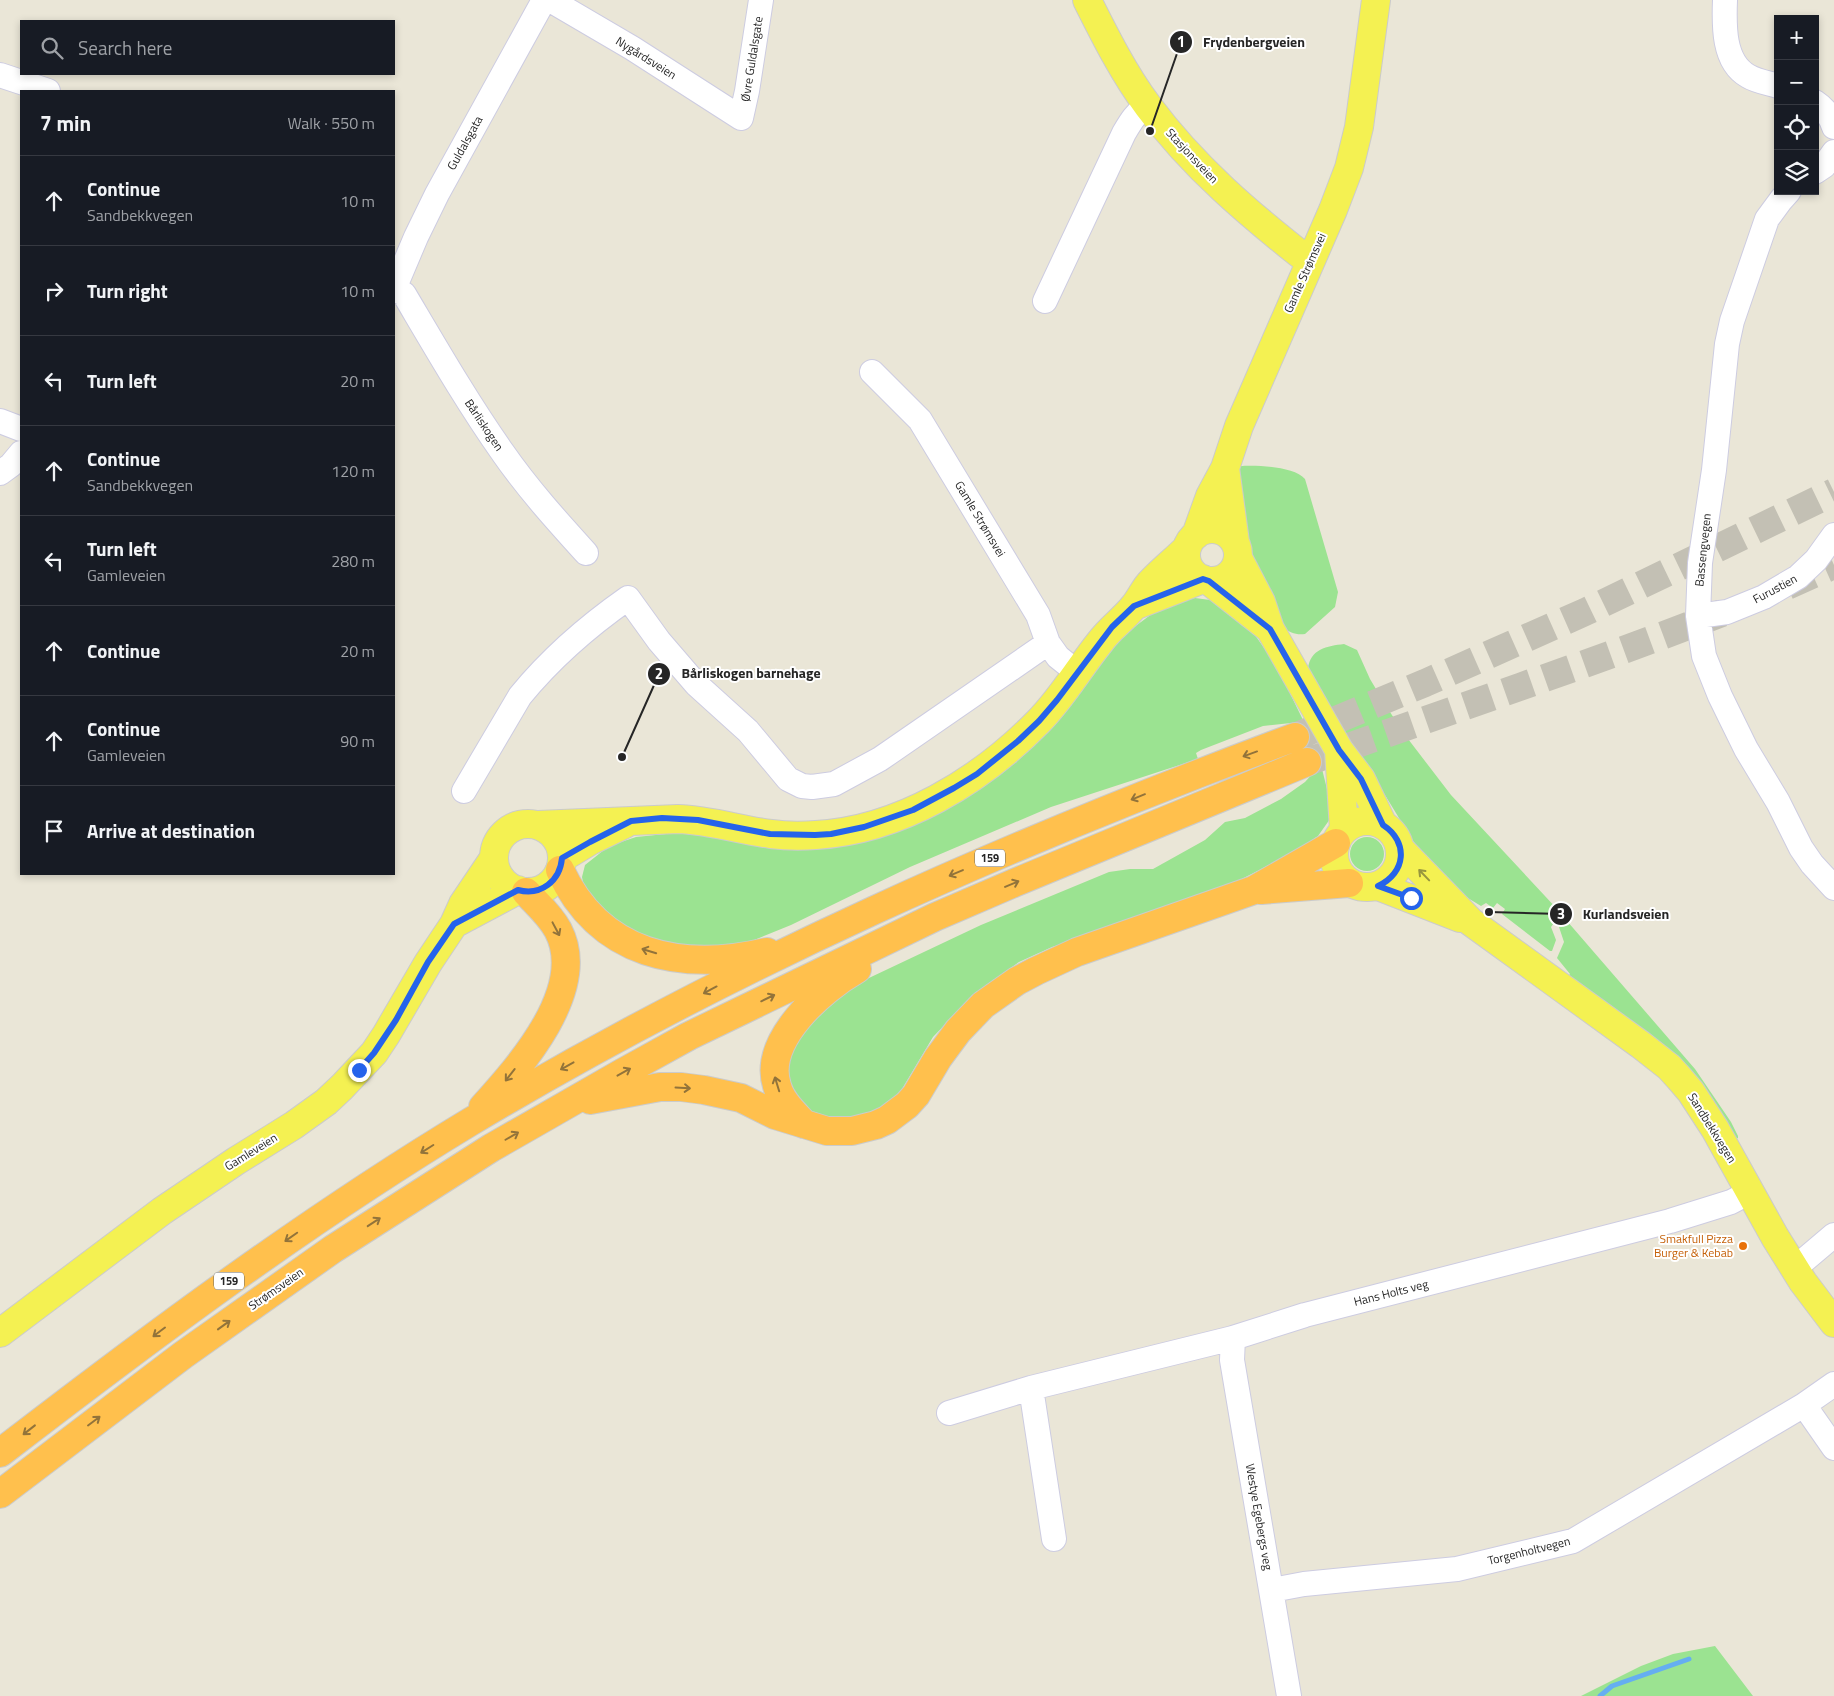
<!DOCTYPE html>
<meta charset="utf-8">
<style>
:root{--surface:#171b24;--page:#242831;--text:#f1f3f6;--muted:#9ea1a6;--line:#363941}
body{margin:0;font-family:"Titillium Web",sans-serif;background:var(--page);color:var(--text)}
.controls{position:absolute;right:15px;top:15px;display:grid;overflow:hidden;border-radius:0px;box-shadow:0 2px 8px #0003}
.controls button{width:45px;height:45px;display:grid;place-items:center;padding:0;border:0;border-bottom:1px solid var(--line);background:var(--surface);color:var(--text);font:25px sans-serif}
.stop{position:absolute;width:15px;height:15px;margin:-11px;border:4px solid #2563eb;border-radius:50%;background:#fff}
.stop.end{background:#2563eb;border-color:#fff;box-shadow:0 1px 5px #0008}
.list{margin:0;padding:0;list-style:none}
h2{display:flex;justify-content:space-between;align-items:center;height:65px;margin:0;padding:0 20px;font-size:21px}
h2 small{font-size:16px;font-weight:400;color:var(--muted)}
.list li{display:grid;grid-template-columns:32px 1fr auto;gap:15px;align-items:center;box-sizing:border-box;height:90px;padding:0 20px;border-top:1px solid var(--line)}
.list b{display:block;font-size:19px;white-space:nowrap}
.list p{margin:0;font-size:16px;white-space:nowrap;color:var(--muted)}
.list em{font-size:16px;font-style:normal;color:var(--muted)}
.icon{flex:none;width:28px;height:28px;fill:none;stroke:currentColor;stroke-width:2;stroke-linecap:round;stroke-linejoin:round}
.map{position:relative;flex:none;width:1834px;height:1696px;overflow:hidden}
.search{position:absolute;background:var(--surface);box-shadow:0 2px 8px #0003;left:20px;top:20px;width:375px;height:55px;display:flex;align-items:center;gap:12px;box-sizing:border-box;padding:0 18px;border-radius:0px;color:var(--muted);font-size:19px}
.panel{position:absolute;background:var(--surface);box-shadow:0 2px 8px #0003;left:20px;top:90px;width:375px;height:785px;border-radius:0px}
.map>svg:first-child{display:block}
</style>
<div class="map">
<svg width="1834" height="1696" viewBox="0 0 1834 1696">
<rect width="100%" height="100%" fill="#eae6d7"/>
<!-- green -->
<path fill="#9be391" d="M 1240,466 C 1257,465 1294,466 1305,479 L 1338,592 L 1335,607 L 1305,634 C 1296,635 1290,633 1283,627 C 1274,607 1262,587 1255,566 C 1244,534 1240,500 1240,466 Z
M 1195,598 L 1210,600 L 1230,613 L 1250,628 L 1276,665 L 1305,724 L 1322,769 L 1330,801 L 1330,819 L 1318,836 L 1296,851 L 1232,884 L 1170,909 L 1052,947 L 1019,962 L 975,993 L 933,1037 L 899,1094 L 880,1108 L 852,1119 L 828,1119 L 806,1111 L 788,1090 L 785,1069 L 795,1040 L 824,1010 L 852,986 L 981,925 L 1109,872 L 1130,869 L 1153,869 L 1205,840 L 1225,822 L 1245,818 L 1281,799 L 1305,782 L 1314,772 L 1315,754 L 1302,730 L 1291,723 L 1263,726 L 1201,750 L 1196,753 L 1198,759 L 1051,807 L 910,867 L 791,925 L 747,943 L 676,951 L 610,921 L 585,892 L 582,877 L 585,865 L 609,846 L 636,837 L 676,833 L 714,837 L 764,847 L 821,849 L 859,841 L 972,793 L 1027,752 L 1065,713 L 1110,650 L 1129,631 L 1153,613 L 1179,600 Z
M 1344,644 L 1357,650 L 1370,679 L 1388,709 L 1405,735 L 1451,795 L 1558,910 L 1559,916 L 1551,927 L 1556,940 L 1552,951 L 1550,951 L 1502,914 L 1505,909 L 1497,903 L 1493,908 L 1486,903 L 1481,906 L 1453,889 L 1413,841 L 1363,759 L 1334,717 L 1308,669 C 1310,649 1327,646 1344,644 Z
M1350 854a17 17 0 1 1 34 0a17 17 0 1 1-34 0Z
M 1567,921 L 1695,1069 L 1731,1122 L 1738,1136 L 1738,1138 L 1735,1139 L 1566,979 L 1570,974 L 1557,958 L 1564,942 L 1559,927 L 1563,922 Z
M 1715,1646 L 1753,1696 L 1581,1696 L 1641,1666 L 1673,1654 Z"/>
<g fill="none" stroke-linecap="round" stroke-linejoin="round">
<!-- stream -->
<path stroke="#65aef1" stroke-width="5" d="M 1600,1696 L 1612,1686 L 1689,1659"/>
<!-- highway-tunnel -->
<path stroke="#c3c0b4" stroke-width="28" stroke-dasharray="28 14" stroke-linecap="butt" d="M 1787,586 L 1834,565
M 1295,737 L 1425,683 L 1585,612 L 1834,492
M 1307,762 C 1445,712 1585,666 1722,613"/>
<!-- minor casing -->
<g stroke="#cdcce1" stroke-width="26">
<path id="minor" d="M 550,0 L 632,48 L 741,118 L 747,91 L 761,0
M 1725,0 C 1724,25 1723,62 1748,76 C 1756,81 1768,83 1778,86
M 0,75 L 48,91
M 1815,102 C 1824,108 1831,117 1834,127
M 1815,172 L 1824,166 L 1834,152
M 1789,191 L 1781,200 L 1767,219 L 1732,321 L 1727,344 L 1714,470 L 1700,563 L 1698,616 L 1704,656 L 1720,696 L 1746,749 L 1778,802 L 1801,848 L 1812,864 L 1834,888
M 394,289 L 404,294 C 436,348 467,402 503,453 C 528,489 557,521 586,553
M 394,289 L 416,237 L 437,194 L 544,0
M 1045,301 L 1124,133 C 1131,121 1136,113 1147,105
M 872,372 L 920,420 L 1038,615 L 1048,643 L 1058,657 L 1078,673
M 0,421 L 21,429
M 0,473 L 11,465 L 21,453
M 1698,616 L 1727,612 L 1764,597 L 1798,577 L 1816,560 L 1834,535
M 464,791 L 520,696 C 551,658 588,626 628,598 L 659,641 L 696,684 L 748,731 L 788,779 L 802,786 L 812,787 L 834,784 L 880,759 L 1048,643
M 1795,1268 L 1834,1235
M 1233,1338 L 1232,1360 L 1289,1696
M 1804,1405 L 1834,1448
M 949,1413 L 1031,1388
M 1054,1539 L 1031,1388 L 1233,1338 L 1305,1315 L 1670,1221 L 1731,1202 L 1750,1192
M 1272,1590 L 1304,1584 L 1457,1569 L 1573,1541 L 1804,1405 L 1834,1384"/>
</g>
<!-- major casing -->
<g stroke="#cbcbcb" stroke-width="30">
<path id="major" d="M 1087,0 C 1105,36 1124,74 1148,106 C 1193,167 1251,216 1310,262
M 1225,468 L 1235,542
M1186 555a26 26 0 1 1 52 0a26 26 0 1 1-52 0Z
M 1196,535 L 1210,496 L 1225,468 L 1239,426 L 1333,210 L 1349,168 L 1359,127 L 1376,0
M 1238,558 L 1261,602 L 1270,629 L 1339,750 L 1361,779 L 1383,825
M 1209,581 L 1270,629
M 1134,606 L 1203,579
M 1339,750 L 1344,830
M1334 854a33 33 0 1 1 66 0a33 33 0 1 1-66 0Z
M494 858a34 34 0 1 1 68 0a34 34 0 1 1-68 0Z
M 538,825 L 678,819 C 710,820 740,830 771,834 C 786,836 801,836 816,835 C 900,830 980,781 1038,722 C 1062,698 1079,668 1100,642 C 1110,628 1124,619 1134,606 C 1140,599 1143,591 1149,584 C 1161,571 1175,560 1187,548
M 1401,850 L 1471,922 L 1641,1045 L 1669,1067 L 1679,1078 L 1691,1092 L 1715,1129 L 1775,1237 L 1803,1282 L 1834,1323
M 562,858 L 590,841 L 625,824
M 1378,886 L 1460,918
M 454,924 L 518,890
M 0,1333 L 162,1211 L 236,1161 L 294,1125 L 326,1102 L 342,1087 L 374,1053 L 386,1035 L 428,963 L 454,924 L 463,904 L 494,858"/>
</g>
<!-- highway casing -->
<g stroke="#cbcbcb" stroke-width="30">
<path id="highway" d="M 560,870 C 600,956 681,972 767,952
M 1261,890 L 1349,883
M 590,1100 L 660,1087 L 681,1087 L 704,1090 L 741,1098 L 775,1115 L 827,1131 L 852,1131 L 876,1125 L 887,1120 L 907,1105 L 916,1095 L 938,1058 L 958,1031 L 983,1005 L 1017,981 L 1036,971 L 1077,952 L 1254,890 L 1336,843
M 483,1107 C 520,1066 589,989 558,930 C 550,915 537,904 526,892
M 804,1124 C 793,1112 781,1101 777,1086 C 762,1040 822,989 857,969
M 0,1453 C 152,1336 306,1221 470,1122 C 732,965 1010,843 1295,737
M 0,1494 L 183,1355 L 333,1249 L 491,1148 L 622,1073 L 689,1036 L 935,917 L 1014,883 L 1307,762"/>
</g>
<!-- minor -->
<use href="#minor" stroke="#fff" stroke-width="24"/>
<!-- major -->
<use href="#major" stroke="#f4f152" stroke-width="28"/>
<!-- highway -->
<use href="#highway" stroke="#ffc04d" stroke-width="28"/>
</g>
<!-- one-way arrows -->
<defs><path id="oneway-shaft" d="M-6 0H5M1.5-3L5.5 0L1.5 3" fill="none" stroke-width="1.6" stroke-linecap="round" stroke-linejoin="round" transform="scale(1.25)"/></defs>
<g stroke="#92733a">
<use href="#oneway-shaft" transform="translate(1250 754) rotate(160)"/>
<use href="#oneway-shaft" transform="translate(1138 797) rotate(158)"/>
<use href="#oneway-shaft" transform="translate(956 873) rotate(157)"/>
<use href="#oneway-shaft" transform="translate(1012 884) rotate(-23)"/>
<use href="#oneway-shaft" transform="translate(556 929) rotate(62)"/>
<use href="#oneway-shaft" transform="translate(649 951) rotate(-163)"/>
<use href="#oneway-shaft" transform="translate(710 990) rotate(152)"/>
<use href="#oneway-shaft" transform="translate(768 998) rotate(-26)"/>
<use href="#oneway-shaft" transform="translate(567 1066) rotate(151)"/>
<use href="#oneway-shaft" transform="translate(624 1072) rotate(-29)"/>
<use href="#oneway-shaft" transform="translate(510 1075) rotate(128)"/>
<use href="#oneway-shaft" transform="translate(777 1084) rotate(-107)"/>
<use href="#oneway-shaft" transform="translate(683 1088) rotate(3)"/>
<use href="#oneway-shaft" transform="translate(512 1136) rotate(-30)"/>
<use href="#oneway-shaft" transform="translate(427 1149) rotate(148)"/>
<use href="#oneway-shaft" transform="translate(374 1222) rotate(-33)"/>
<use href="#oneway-shaft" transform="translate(291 1237) rotate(145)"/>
<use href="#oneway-shaft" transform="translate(224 1325) rotate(-36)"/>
<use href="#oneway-shaft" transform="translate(159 1332) rotate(143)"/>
<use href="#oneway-shaft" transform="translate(94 1421) rotate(-37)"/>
<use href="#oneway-shaft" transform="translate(29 1430) rotate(142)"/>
</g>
<use stroke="#97963e" href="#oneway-shaft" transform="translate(1424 875) rotate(-134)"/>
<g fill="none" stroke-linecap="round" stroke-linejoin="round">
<!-- route -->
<path stroke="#2563eb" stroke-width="6" d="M 359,1070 L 374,1053 L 396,1020 L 428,962 L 454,924 L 518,890 C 541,896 560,881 562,858 L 590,842 L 631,821 L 662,818 L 698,820 L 770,834 L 815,835 L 831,834 L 864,827 L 913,810 L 954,788 L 977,774 L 1018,741 L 1039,721 L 1057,700 L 1112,627 L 1134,606 L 1203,579 L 1209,581 L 1270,629 L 1339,750 L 1361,779 L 1383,825 C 1409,842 1406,873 1378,886 L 1411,898"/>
</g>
<!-- markers -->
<circle fill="#e8710a" stroke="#fff" stroke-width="2" cx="1743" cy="1246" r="5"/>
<g text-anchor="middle" stroke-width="4" stroke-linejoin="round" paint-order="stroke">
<!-- shield labels -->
<g fill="#fff" stroke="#676767" stroke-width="1">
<rect x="975" y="849.5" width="30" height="17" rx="4"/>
<rect x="214" y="1272.5" width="30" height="17" rx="4"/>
</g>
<g font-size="11" font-weight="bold" fill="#262626">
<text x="990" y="862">159</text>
<text x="229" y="1285">159</text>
</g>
<!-- street labels -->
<g font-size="12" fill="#262626" stroke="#fff">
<text transform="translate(646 58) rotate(32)" y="4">Nygårdsveien</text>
<text transform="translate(752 59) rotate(-81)" y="4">Øvre Guldalsgate</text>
<text transform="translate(465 143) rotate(-61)" y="4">Guldalsgata</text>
<text transform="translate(1192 156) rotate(47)" y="4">Stasjonsveien</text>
<text transform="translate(1305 273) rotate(-66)" y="4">Gamle Strømsvei</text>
<text transform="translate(484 425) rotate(56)" y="4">Bårliskogen</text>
<text transform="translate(980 519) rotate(59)" y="4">Gamle Strømsvei</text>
<text transform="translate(1703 550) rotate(-84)" y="4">Bassengvegen</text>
<text transform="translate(1775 589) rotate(-28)" y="4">Furustien</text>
<text transform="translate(1712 1128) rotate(58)" y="4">Sandbekkvegen</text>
<text transform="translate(251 1152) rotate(-32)" y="4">Gamleveien</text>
<text transform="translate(276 1289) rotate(-35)" y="4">Strømsveien</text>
<text transform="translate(1391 1293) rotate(-14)" y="4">Hans Holts veg</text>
<text transform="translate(1259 1517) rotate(80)" y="4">Westye Egebergs veg</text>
<text transform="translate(1529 1551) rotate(-14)" y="4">Torgenholtvegen</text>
</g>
<!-- food labels -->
<g font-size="12" fill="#c56008" stroke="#fff" text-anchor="end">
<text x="1733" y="1243">Smakfull Pizza<tspan x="1733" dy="14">Burger &amp; Kebab</tspan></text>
</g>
</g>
<!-- callouts -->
<path fill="none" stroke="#262626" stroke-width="2" d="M1150 131L1181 42M622 757L659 674M1489 912L1561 914"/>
<g fill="#262626" stroke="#fff" stroke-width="2">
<circle cx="1150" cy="131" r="5"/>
<circle cx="622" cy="757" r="5"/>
<circle cx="1489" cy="912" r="5"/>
<circle cx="1181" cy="42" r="12"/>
<circle cx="659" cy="674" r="12"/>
<circle cx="1561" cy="914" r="12"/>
</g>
<g font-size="15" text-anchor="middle" font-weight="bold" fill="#fff">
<text x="1181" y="47">1</text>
<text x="659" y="679">2</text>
<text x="1561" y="919">3</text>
</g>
<g font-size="14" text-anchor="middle" font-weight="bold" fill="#262626" stroke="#fff" stroke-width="4" stroke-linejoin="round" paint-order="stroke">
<text x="1254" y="47">Frydenbergveien</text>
<text x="751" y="678">Bårliskogen barnehage</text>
<text x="1626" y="919">Kurlandsveien</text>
</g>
</svg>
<div class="controls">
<button>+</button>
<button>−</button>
<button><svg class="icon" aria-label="locate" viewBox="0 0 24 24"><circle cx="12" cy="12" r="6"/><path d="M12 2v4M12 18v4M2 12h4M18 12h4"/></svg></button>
<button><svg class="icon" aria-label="layers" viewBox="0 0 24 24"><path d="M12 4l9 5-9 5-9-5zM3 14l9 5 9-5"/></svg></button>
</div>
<div class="stop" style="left:1411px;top:898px"></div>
<div class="stop end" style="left:359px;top:1070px"></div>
<div class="search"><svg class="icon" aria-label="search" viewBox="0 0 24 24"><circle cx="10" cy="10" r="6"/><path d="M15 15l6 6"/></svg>Search here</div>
<section class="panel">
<h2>7 min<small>Walk · 550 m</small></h2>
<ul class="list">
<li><svg class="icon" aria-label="ahead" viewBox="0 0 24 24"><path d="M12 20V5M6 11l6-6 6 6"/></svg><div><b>Continue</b><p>Sandbekkvegen</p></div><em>10 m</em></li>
<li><svg class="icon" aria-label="right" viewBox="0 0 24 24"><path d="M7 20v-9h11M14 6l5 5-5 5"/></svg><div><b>Turn right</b></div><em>10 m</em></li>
<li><svg class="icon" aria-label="left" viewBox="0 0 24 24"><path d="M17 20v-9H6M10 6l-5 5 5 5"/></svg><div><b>Turn left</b></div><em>20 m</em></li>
<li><svg class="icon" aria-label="ahead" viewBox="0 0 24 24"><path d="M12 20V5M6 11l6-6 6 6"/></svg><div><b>Continue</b><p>Sandbekkvegen</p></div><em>120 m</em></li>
<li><svg class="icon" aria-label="left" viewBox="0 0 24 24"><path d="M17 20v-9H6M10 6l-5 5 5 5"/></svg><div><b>Turn left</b><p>Gamleveien</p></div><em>280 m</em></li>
<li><svg class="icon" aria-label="ahead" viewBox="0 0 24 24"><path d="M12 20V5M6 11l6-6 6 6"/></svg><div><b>Continue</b></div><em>20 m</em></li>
<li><svg class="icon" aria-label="ahead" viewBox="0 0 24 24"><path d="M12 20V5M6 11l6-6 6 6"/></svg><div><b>Continue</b><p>Gamleveien</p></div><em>90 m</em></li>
<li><svg class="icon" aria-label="arrive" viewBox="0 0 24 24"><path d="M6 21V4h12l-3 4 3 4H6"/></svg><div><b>Arrive at destination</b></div></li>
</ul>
</section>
</div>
